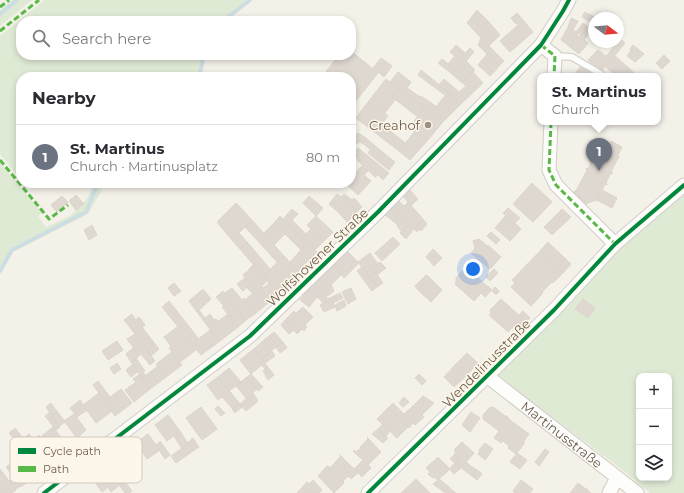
<!DOCTYPE html>
<meta charset="utf-8">
<style>
:root{--surface:#fff;--page:#f2f2f3;--text:#2b2b33;--muted:#7c7c81;--line:#e1e1e2;--accent:#db2777}
body{margin:0;font-family:Montserrat,sans-serif;background:var(--page);color:var(--text)}
.controls{position:absolute;right:12px;bottom:12px;display:grid;overflow:hidden;border-radius:8px;box-shadow:0 2px 6px #0003}
.controls button{width:36px;height:36px;display:grid;place-items:center;padding:0;border:0;border-bottom:1px solid var(--line);background:var(--surface);color:var(--text);font:20px sans-serif}
.compass{position:absolute;left:588px;top:12px;width:36px;height:36px;border-radius:50%;background:var(--surface);box-shadow:0 2px 6px #0003;rotate:106deg}
.you{position:absolute;left:473px;top:269px;width:14px;height:14px;margin:-10px;border:3px solid #fff;border-radius:50%;background:#1a73e8;box-shadow:0 0 0 6px #1a73e833}
.badge{display:grid;place-items:center;width:26px;height:26px;border-radius:50%;background:var(--accent);color:#fff;font-size:13px;font-weight:700}
.pin{position:absolute;translate:-50% -33px;filter:drop-shadow(0 1px 2px #0008)}
.pin::after{content:'';position:absolute;top:21px;width:14px;height:12px;background:inherit;clip-path:polygon(0 0,100% 0,50% 100%)}
.popup{position:absolute;left:537px;top:73px;width:124px;height:52px;box-sizing:border-box;display:grid;place-content:center;border-radius:8px;background:var(--surface);filter:drop-shadow(0 1px 3px #0005);font-size:13px;white-space:nowrap;color:var(--muted)}
.popup b{font-size:15px;color:var(--text)}
.popup::after{content:'';position:absolute;left:50%;top:100%;margin-left:-8px;border:8px solid transparent;border-top-color:var(--surface)}
.list{margin:0;padding:0;list-style:none}
h2{display:flex;justify-content:space-between;align-items:center;height:52px;margin:0;padding:0 16px;font-size:17px}
h2 small{font-size:13px;font-weight:400;color:var(--muted)}
.list li{display:grid;grid-template-columns:26px 1fr auto;gap:12px;align-items:center;box-sizing:border-box;height:64px;padding:0 16px;border-top:1px solid var(--line)}
.list b{display:block;font-size:15px;white-space:nowrap}
.list p{margin:0;font-size:13px;white-space:nowrap;color:var(--muted)}
.list em{font-size:13px;font-style:normal;color:var(--muted)}
.icon{flex:none;width:22px;height:22px;fill:none;stroke:currentColor;stroke-width:2;stroke-linecap:round;stroke-linejoin:round}
.map{position:relative;flex:none;width:684px;height:493px;overflow:hidden}
.search{position:absolute;background:var(--surface);box-shadow:0 2px 6px #0003;left:16px;top:16px;width:340px;height:44px;display:flex;align-items:center;gap:10px;box-sizing:border-box;padding:0 14px;border-radius:16px;color:var(--muted);font-size:15px}
.panel{position:absolute;background:var(--surface);box-shadow:0 2px 6px #0003;left:16px;top:72px;width:340px;height:116px;border-radius:16px}
.map>svg:first-child{display:block}
</style>
<div class="map">
<svg width="684" height="493" viewBox="0 0 684 493">
<rect width="100%" height="100%" fill="#f4f1e9"/>
<!-- green -->
<path fill="#dfead5" fill-rule="evenodd" d="M 12,0 L 32,0 L 0,26 L 0,10 Z
M 44,0 L 249,0 L 224,21 L 21,21 L 21,55 L 205,55 L 201,77 L 21,77 L 21,180 L 0,154 L 0,36 Z
M 0,163 L 42,213 L 38,216 L 46,227 L 70,216 L 86,200 L 93,186 L 90,183 L 106,183 L 88,214 L 13,252 L 0,275 Z
M 684,193 L 684,493 L 650,493 L 625,472 L 495,374 L 617,249 ZM 639,376 L 669,376 L 669,478 L 639,478 Z"/>
<g fill="none" stroke-linecap="round" stroke-linejoin="round">
<!-- stream -->
<path stroke="#cddee3" stroke-width="4" d="M 0,14 L 17,0
M 223,21 L 250,0
M 199,77 L 204,55
M 0,271 L 12,250 L 86,212 L 98,183"/>
</g>
<!-- building -->
<path fill="#dfd8d1" stroke="#dcd5cc" d="M 477,10 L 488,21 L 481,29 L 471,18 Z
M 585,12 L 594,17 L 591,22 L 582,17 Z
M 517,13 L 533,32 L 510,52 L 500,41 L 518,25 L 516,23 L 515,23 L 511,18 Z
M 471,18 L 493,42 L 489,46 L 467,23 Z
M 571,18 L 578,21 L 573,30 L 568,27 Z
M 594,18 L 594,32 L 587,27 Z
M 488,21 L 500,35 L 493,42 L 481,29 Z
M 583,23 L 587,26 L 581,35 L 576,32 Z
M 568,27 L 578,33 L 570,47 L 561,40 Z
M 587,27 L 591,30 L 584,40 L 579,37 Z
M 577,35 L 588,43 L 579,54 L 570,47 Z
M 481,38 L 504,61 L 499,66 L 478,45 Z
M 619,38 L 625,43 L 611,60 L 606,56 L 613,48 L 612,46 L 616,42 L 618,42 Z
M 456,45 L 465,53 L 455,64 L 458,67 L 456,70 L 448,64 L 455,56 L 450,52 Z
M 633,45 L 644,54 L 635,62 L 627,56 L 631,51 L 630,49 Z
M 470,48 L 474,52 L 466,61 L 475,70 L 462,83 L 452,74 L 458,67 L 455,64 Z
M 598,50 L 611,60 L 601,71 L 588,60 Z
M 351,51 L 378,73 L 351,107 L 351,77 L 322,77 L 339,55 L 351,55 Z
M 487,54 L 499,66 L 494,72 L 482,60 Z
M 664,55 L 670,61 L 662,69 L 656,63 Z
M 615,56 L 629,68 L 621,76 L 616,76 L 605,66 Z
M 381,58 L 392,66 L 384,77 L 373,68 Z
M 442,59 L 456,70 L 452,74 L 438,63 Z
M 482,60 L 494,72 L 490,76 L 478,65 Z
M 581,66 L 594,75 L 595,75 L 593,76 L 573,76 Z
M 629,68 L 634,73 L 631,76 L 621,76 Z
M 421,70 L 432,79 L 448,92 L 445,95 L 418,75 Z
M 398,72 L 411,82 L 407,88 L 420,97 L 421,96 L 437,107 L 431,113 L 390,82 Z
M 473,72 L 483,83 L 461,104 L 439,85 L 444,79 L 459,92 L 466,86 L 462,82 Z
M 386,79 L 398,88 L 392,97 L 395,100 L 384,114 L 368,102 Z
M 398,88 L 424,108 L 418,117 L 392,97 Z
M 448,92 L 461,104 L 442,123 L 431,113 Z
M 368,102 L 388,116 L 383,122 L 389,126 L 388,129 L 405,143 L 399,151 L 356,118 Z
M 424,108 L 442,123 L 427,141 L 414,130 L 416,128 L 414,126 L 417,123 L 414,121 Z
M 415,131 L 427,141 L 410,160 L 399,151 Z
M 358,133 L 366,138 L 362,143 L 359,142 L 357,144 L 352,140 Z
M 366,138 L 374,145 L 370,149 L 362,143 Z
M 611,141 L 622,147 L 617,157 L 619,156 L 619,158 L 618,158 L 611,172 L 613,173 L 612,174 L 610,174 L 606,183 L 607,184 L 607,185 L 605,184 L 597,200 L 588,203 L 580,197 L 577,189 L 587,170 L 586,169 L 586,168 L 588,169 L 591,163 L 590,162 L 590,160 L 592,161 L 596,154 L 594,153 L 595,152 L 596,152 L 599,147 L 599,146 L 601,145 L 602,148 L 606,151 Z
M 374,145 L 385,154 L 379,162 L 368,153 Z
M 358,148 L 389,173 L 383,180 L 378,175 L 375,177 L 357,160 L 358,159 L 353,154 Z
M 385,154 L 395,162 L 389,170 L 379,162 Z
M 362,166 L 368,171 L 364,175 L 371,181 L 358,195 L 345,183 L 351,183 L 351,174 L 353,176 Z
M 532,183 L 552,202 L 533,222 L 513,204 Z
M 409,189 L 418,199 L 411,206 L 403,196 Z
M 577,189 L 580,197 L 588,203 L 585,205 L 574,192 Z
M 602,190 L 617,198 L 612,208 L 597,200 Z
M 337,194 L 349,203 L 357,212 L 347,222 L 339,213 L 329,204 Z
M 344,194 L 352,200 L 354,198 L 362,207 L 357,212 L 349,203 L 341,197 Z
M 76,195 L 84,204 L 76,210 L 69,201 Z
M 62,196 L 68,202 L 57,212 L 51,205 Z
M 309,196 L 323,208 L 316,216 L 303,203 Z
M 399,201 L 404,206 L 408,202 L 423,219 L 414,229 L 393,206 Z
M 236,203 L 252,220 L 232,240 L 217,222 Z
M 392,206 L 409,224 L 401,231 L 397,226 L 398,225 L 384,214 Z
M 508,208 L 520,218 L 515,223 L 506,215 L 506,216 L 503,213 Z
M 292,209 L 298,214 L 288,224 L 283,219 Z
M 562,209 L 571,217 L 552,235 L 544,227 Z
M 506,215 L 521,229 L 510,241 L 495,228 Z
M 280,216 L 287,223 L 280,229 L 274,223 Z
M 316,216 L 333,232 L 324,241 L 307,225 Z
M 423,219 L 427,224 L 421,231 L 419,229 L 417,232 L 414,229 Z
M 252,220 L 284,256 L 277,262 L 245,227 Z
M 292,220 L 306,234 L 302,238 L 288,224 Z
M 274,223 L 285,234 L 274,245 L 264,233 Z
M 287,223 L 298,233 L 291,240 L 280,229 Z
M 409,224 L 414,229 L 406,239 L 400,233 Z
M 92,225 L 97,235 L 89,240 L 84,230 Z
M 311,229 L 324,241 L 315,250 L 302,238 Z
M 491,232 L 500,240 L 496,244 L 487,236 Z
M 239,233 L 248,243 L 240,249 L 232,240 Z
M 298,233 L 307,243 L 301,250 L 291,240 Z
M 393,237 L 400,244 L 382,261 L 375,253 Z
M 479,239 L 487,246 L 488,245 L 501,257 L 490,269 L 471,253 L 475,248 L 473,241 Z
M 548,242 L 571,264 L 563,273 L 540,251 Z
M 248,243 L 270,269 L 263,276 L 240,249 Z
M 307,243 L 317,252 L 308,261 L 299,252 Z
M 433,249 L 442,258 L 434,266 L 426,257 Z
M 347,251 L 359,263 L 344,278 L 334,265 Z
M 540,251 L 563,273 L 553,283 L 552,282 L 542,292 L 543,293 L 531,306 L 511,287 L 515,283 L 512,280 Z
M 299,252 L 308,261 L 298,271 L 290,262 Z
M 370,253 L 378,264 L 366,273 L 358,262 Z
M 284,256 L 299,272 L 278,293 L 263,276 Z
M 380,262 L 386,268 L 377,275 L 372,268 Z
M 254,264 L 267,281 L 262,286 L 263,288 L 269,283 L 278,293 L 267,304 L 243,275 L 249,270 L 249,269 Z
M 334,265 L 342,274 L 326,290 L 320,279 Z
M 362,267 L 377,287 L 372,291 L 357,271 Z
M 466,267 L 487,286 L 474,301 L 455,284 L 456,282 L 456,278 Z
M 372,268 L 375,272 L 369,277 L 366,273 Z
M 494,269 L 498,273 L 490,281 L 486,277 Z
M 375,272 L 383,283 L 377,287 L 369,277 Z
M 426,275 L 430,278 L 418,290 L 415,286 Z
M 245,278 L 250,284 L 243,291 L 237,284 Z
M 430,278 L 442,290 L 431,302 L 418,290 Z
M 320,279 L 326,289 L 317,297 L 308,290 Z
M 174,283 L 181,291 L 174,296 L 168,288 Z
M 249,284 L 250,284 L 267,304 L 256,313 L 245,300 L 253,293 L 251,292 L 246,287 Z
M 331,285 L 334,291 L 329,295 L 326,290 Z
M 488,286 L 492,290 L 485,297 L 481,293 Z
M 495,287 L 499,291 L 497,294 L 495,294 L 492,291 Z
M 232,288 L 242,300 L 244,298 L 256,313 L 246,320 L 225,293 Z
M 351,288 L 356,299 L 348,304 L 342,292 Z
M 203,289 L 211,299 L 197,312 L 189,301 Z
M 326,289 L 329,295 L 326,296 L 328,299 L 330,298 L 331,299 L 323,303 L 317,297 Z
M 308,290 L 317,297 L 309,307 L 300,300 Z
M 223,291 L 246,320 L 238,327 L 222,307 L 224,306 L 216,297 Z
M 340,293 L 343,298 L 333,303 L 330,298 Z
M 331,299 L 335,307 L 324,312 L 320,305 Z
M 501,299 L 522,318 L 508,332 L 489,315 L 491,314 L 490,310 Z
M 583,299 L 595,308 L 588,318 L 575,309 Z
M 344,300 L 346,306 L 337,311 L 335,305 Z
M 169,301 L 198,338 L 192,344 L 162,307 Z
M 303,307 L 313,317 L 305,325 L 307,327 L 304,331 L 302,329 L 297,334 L 285,320 L 294,311 L 296,313 Z
M 199,310 L 205,318 L 203,320 L 197,312 Z
M 523,311 L 530,318 L 519,329 L 515,325 L 522,318 L 519,315 Z
M 132,314 L 135,319 L 128,325 L 124,320 Z
M 210,314 L 214,320 L 216,319 L 217,321 L 209,328 L 203,320 Z
M 228,314 L 238,327 L 220,341 L 209,328 Z
M 139,317 L 143,322 L 132,330 L 128,325 Z
M 285,320 L 294,330 L 289,334 L 281,325 Z
M 143,322 L 145,325 L 135,334 L 132,330 Z
M 142,327 L 159,349 L 151,356 L 147,350 L 153,345 L 148,339 L 145,338 L 141,342 L 135,334 Z
M 177,327 L 196,350 L 180,362 L 169,348 L 171,346 L 164,337 Z
M 210,330 L 220,341 L 201,355 L 192,344 Z
M 274,332 L 283,342 L 272,350 L 264,340 Z
M 135,334 L 141,342 L 133,347 L 127,339 Z
M 145,338 L 148,339 L 153,345 L 147,350 L 141,342 Z
M 264,340 L 272,351 L 262,359 L 254,349 Z
M 117,341 L 123,350 L 108,360 L 102,351 Z
M 141,342 L 155,361 L 150,365 L 141,354 L 139,356 L 133,347 Z
M 283,342 L 287,348 L 280,353 L 276,347 Z
M 133,348 L 139,356 L 131,362 L 126,354 Z
M 254,349 L 274,375 L 268,380 L 265,376 L 266,375 L 263,371 L 265,369 L 262,365 L 251,374 L 240,360 Z
M 272,351 L 275,356 L 265,363 L 262,359 Z
M 172,352 L 182,365 L 166,377 L 156,364 Z
M 467,353 L 478,363 L 466,376 L 455,365 Z
M 136,358 L 145,371 L 143,372 L 145,375 L 142,378 L 131,362 Z
M 117,363 L 121,369 L 114,374 L 110,368 Z
M 132,365 L 137,372 L 131,377 L 126,370 Z
M 455,365 L 466,376 L 454,387 L 444,377 Z
M 158,366 L 166,377 L 158,383 L 150,372 Z
M 229,368 L 241,382 L 229,391 L 218,377 Z
M 150,372 L 158,383 L 150,389 L 142,378 Z
M 140,374 L 150,389 L 134,402 L 125,390 L 136,382 L 133,379 Z
M 251,374 L 263,387 L 258,391 L 247,377 Z
M 419,374 L 426,381 L 422,385 L 415,378 Z
M 218,377 L 240,404 L 233,409 L 222,397 L 218,400 L 207,385 Z
M 247,377 L 257,389 L 246,398 L 236,386 Z
M 98,381 L 110,397 L 105,401 L 93,385 Z
M 121,389 L 132,403 L 115,416 L 105,401 Z
M 99,393 L 112,411 L 96,423 L 83,405 Z
M 253,393 L 258,401 L 246,411 L 240,404 Z
M 423,396 L 434,403 L 422,415 L 413,406 Z
M 404,397 L 409,402 L 403,407 L 399,403 Z
M 80,400 L 87,410 L 77,417 L 70,408 Z
M 51,403 L 57,412 L 52,416 L 46,407 Z
M 393,403 L 413,423 L 409,428 L 389,407 Z
M 240,404 L 242,407 L 235,413 L 232,409 Z
M 218,406 L 225,413 L 221,416 L 215,409 Z
M 413,406 L 424,417 L 415,425 L 404,414 Z
M 201,407 L 217,429 L 202,440 L 186,418 Z
M 389,407 L 408,427 L 397,438 L 377,419 Z
M 493,407 L 505,416 L 507,416 L 510,420 L 529,434 L 524,441 L 524,444 L 516,454 L 508,448 L 509,446 L 503,441 L 501,443 L 494,438 L 499,431 L 483,419 L 483,415 L 489,408 Z
M 57,411 L 65,422 L 59,426 L 52,416 Z
M 471,412 L 480,418 L 470,432 L 462,425 Z
M 49,413 L 60,427 L 56,430 L 45,416 Z
M 74,414 L 86,430 L 77,438 L 64,421 Z
M 168,415 L 180,431 L 167,441 L 155,425 Z
M 383,424 L 390,431 L 386,436 L 378,429 Z
M 53,427 L 67,445 L 57,452 L 43,435 Z
M 15,428 L 32,450 L 27,454 L 9,433 Z
M 378,429 L 388,438 L 383,443 L 372,434 Z
M 180,431 L 188,444 L 182,449 L 174,436 Z
M 29,434 L 38,445 L 32,450 L 23,439 Z
M 148,434 L 160,450 L 147,459 L 136,443 Z
M 39,435 L 41,437 L 43,435 L 49,442 L 45,445 L 38,436 Z
M 367,437 L 381,452 L 368,465 L 353,451 L 354,450 L 356,452 L 361,448 L 360,447 L 368,439 Z
M 193,438 L 199,447 L 193,451 L 187,443 Z
M 160,441 L 170,455 L 165,459 L 156,445 Z
M 49,442 L 60,457 L 49,465 L 38,451 Z
M 462,442 L 474,453 L 466,462 L 472,467 L 468,473 L 456,464 L 460,460 L 454,455 L 456,452 L 454,450 Z
M 485,443 L 493,449 L 485,460 L 478,454 L 480,451 L 479,450 Z
M 188,444 L 193,451 L 176,463 L 171,456 Z
M 545,449 L 549,452 L 539,466 L 535,462 Z
M 517,453 L 527,460 L 520,469 L 510,462 Z
M 339,454 L 358,473 L 351,479 L 348,476 L 343,481 L 344,482 L 344,483 L 327,466 L 328,466 L 330,468 L 341,456 Z
M 454,455 L 460,460 L 456,464 L 450,459 Z
M 30,457 L 41,471 L 31,479 L 20,465 Z
M 438,457 L 450,469 L 438,480 L 434,477 L 433,478 L 428,474 L 430,472 L 426,468 Z
M 363,460 L 371,468 L 366,473 L 358,465 Z
M 14,461 L 16,463 L 17,462 L 20,465 L 10,472 L 6,467 Z
M 455,463 L 461,468 L 454,474 L 449,469 Z
M 20,465 L 31,479 L 21,487 L 10,472 Z
M 358,465 L 366,473 L 362,477 L 354,469 Z
M 106,466 L 120,485 L 111,492 L 108,487 L 102,492 L 91,477 L 99,471 L 99,472 Z
M 327,466 L 344,483 L 334,493 L 318,476 Z
M 472,467 L 477,470 L 472,476 L 468,473 Z
M 0,469 L 16,490 L 12,493 L 1,493 L 0,491 L 0,480 L 2,479 L 0,477 Z
M 477,470 L 482,474 L 477,480 L 472,476 Z
M 14,477 L 20,486 L 16,489 L 9,481 Z
M 122,478 L 125,482 L 120,486 L 118,482 Z
M 416,479 L 430,493 L 401,493 Z
M 439,479 L 448,486 L 444,492 L 433,484 Z
M 313,480 L 322,490 L 319,493 L 318,493 L 309,484 Z
M 521,480 L 533,489 L 530,493 L 515,493 L 513,491 Z
M 125,482 L 132,491 L 129,493 L 125,493 L 120,486 Z
M 307,482 L 318,493 L 297,493 Z
M 578,483 L 586,489 L 586,488 L 588,490 L 588,491 L 591,493 L 570,493 Z
M 448,486 L 453,491 L 456,493 L 444,492 Z"/>
<g fill="none" stroke-linecap="round" stroke-linejoin="round">
<!-- lane casing -->
<g stroke="#d2cdc6" stroke-width="8">
<path id="lane" d="M 555,56 L 572,57 L 601,74"/>
</g>
<!-- street casing -->
<g stroke="#d2cdc6" stroke-width="15">
<g id="street">
<path d="M 541,45 L 555,56 L 554,76"/>
<path d="M 551,122 L 549,170 L 556,185 L 615,244"/>
<path id="s1" d="M 487,376 L 637,493"/>
<path d="M 44,493 L 250,336 L 378,212 L 541,45 L 563,11 L 569,0"/>
<path d="M 368,493 L 554,310 L 615,244 L 684,185"/>
<path d="M 609,493 L 617,478"/>
</g>
</g>
<!-- lane -->
<use href="#lane" stroke="#fdfdfc" stroke-width="6"/>
<!-- street -->
<use href="#street" stroke="#fdfdfc" stroke-width="13"/>
<!-- quiet -->
<path stroke="#58b947" stroke-width="3" stroke-dasharray="6 3" stroke-linecap="butt" d="M 0,7 L 9,0
M 0,31 L 39,0
M 541,45 L 555,56 L 554,76
M 551,122 L 549,170 L 556,185 L 615,244
M 0,160 L 49,219 L 68,205"/>
<!-- cycleway casing -->
<g stroke="#fcf7ea" stroke-width="6">
<path id="cycleway" d="M 44,493 L 250,336 L 378,212 L 541,45 L 563,11 L 569,0
M 368,493 L 554,310 L 615,244 L 684,185"/>
</g>
<!-- cycleway -->
<use href="#cycleway" stroke="#00873e" stroke-width="4"/>
</g>
<!-- markers -->
<circle fill="#9d9184" stroke="#fcf7ea" stroke-width="1.5" cx="428" cy="125" r="4"/>
<g text-anchor="middle" stroke-width="3" stroke-linejoin="round" paint-order="stroke">
<!-- poi labels -->
<g font-size="13" fill="#6e5d4d" stroke="#fcf7ea" text-anchor="end">
<text x="420" y="130">Creahof</text>
</g>
<!-- street labels -->
<g font-size="13" fill="#6e5d4d" stroke="#fcf7ea">
<text transform="translate(317 257) rotate(-44)" y="5">Wolfshovener Straße</text>
<text transform="translate(486 363) rotate(-45)" y="5">Wendelinusstraße</text>
<text dy="5" stroke="none"><textPath href="#s1" startOffset="95">Martinusstraße</textPath></text>
</g>
</g>
<!-- legend -->
<rect x="10" y="437" width="132" height="46" rx="6" fill="#fcf7ea" stroke="#d1c9bb" stroke-width="1"/>
<rect x="18" y="448" width="18" height="6" fill="#00873e"/>
<rect x="18" y="466" width="18" height="6" fill="#58b947"/>
<g font-size="11" fill="#6e5d4d">
<text x="43" y="455">Cycle path</text>
<text x="43" y="473">Path</text>
</g>
</svg>
<div class="controls">
<button>+</button>
<button>−</button>
<button><svg class="icon" aria-label="layers" viewBox="0 0 24 24"><path d="M12 4l9 5-9 5-9-5zM3 14l9 5 9-5"/></svg></button>
</div>
<svg class="compass" viewBox="-18 -18 36 36"><path d="M0-13l5 13h-10z" fill="#e53935"/><path d="M0 13l5-13h-10z" fill="#7c7c81"/></svg>
<div class="you"></div>
<div class="pin badge" style="left:599px;top:171px;background:#6b7280">1</div>
<div class="popup"><b>St. Martinus</b>Church</div>
<div class="search"><svg class="icon" aria-label="search" viewBox="0 0 24 24"><circle cx="10" cy="10" r="6"/><path d="M15 15l6 6"/></svg>Search here</div>
<section class="panel">
<h2>Nearby<small></small></h2>
<ul class="list">
<li><span class="badge" style="background:#6b7280">1</span><div><b>St. Martinus</b><p>Church · Martinusplatz</p></div><em>80 m</em></li>
</ul>
</section>
</div>
